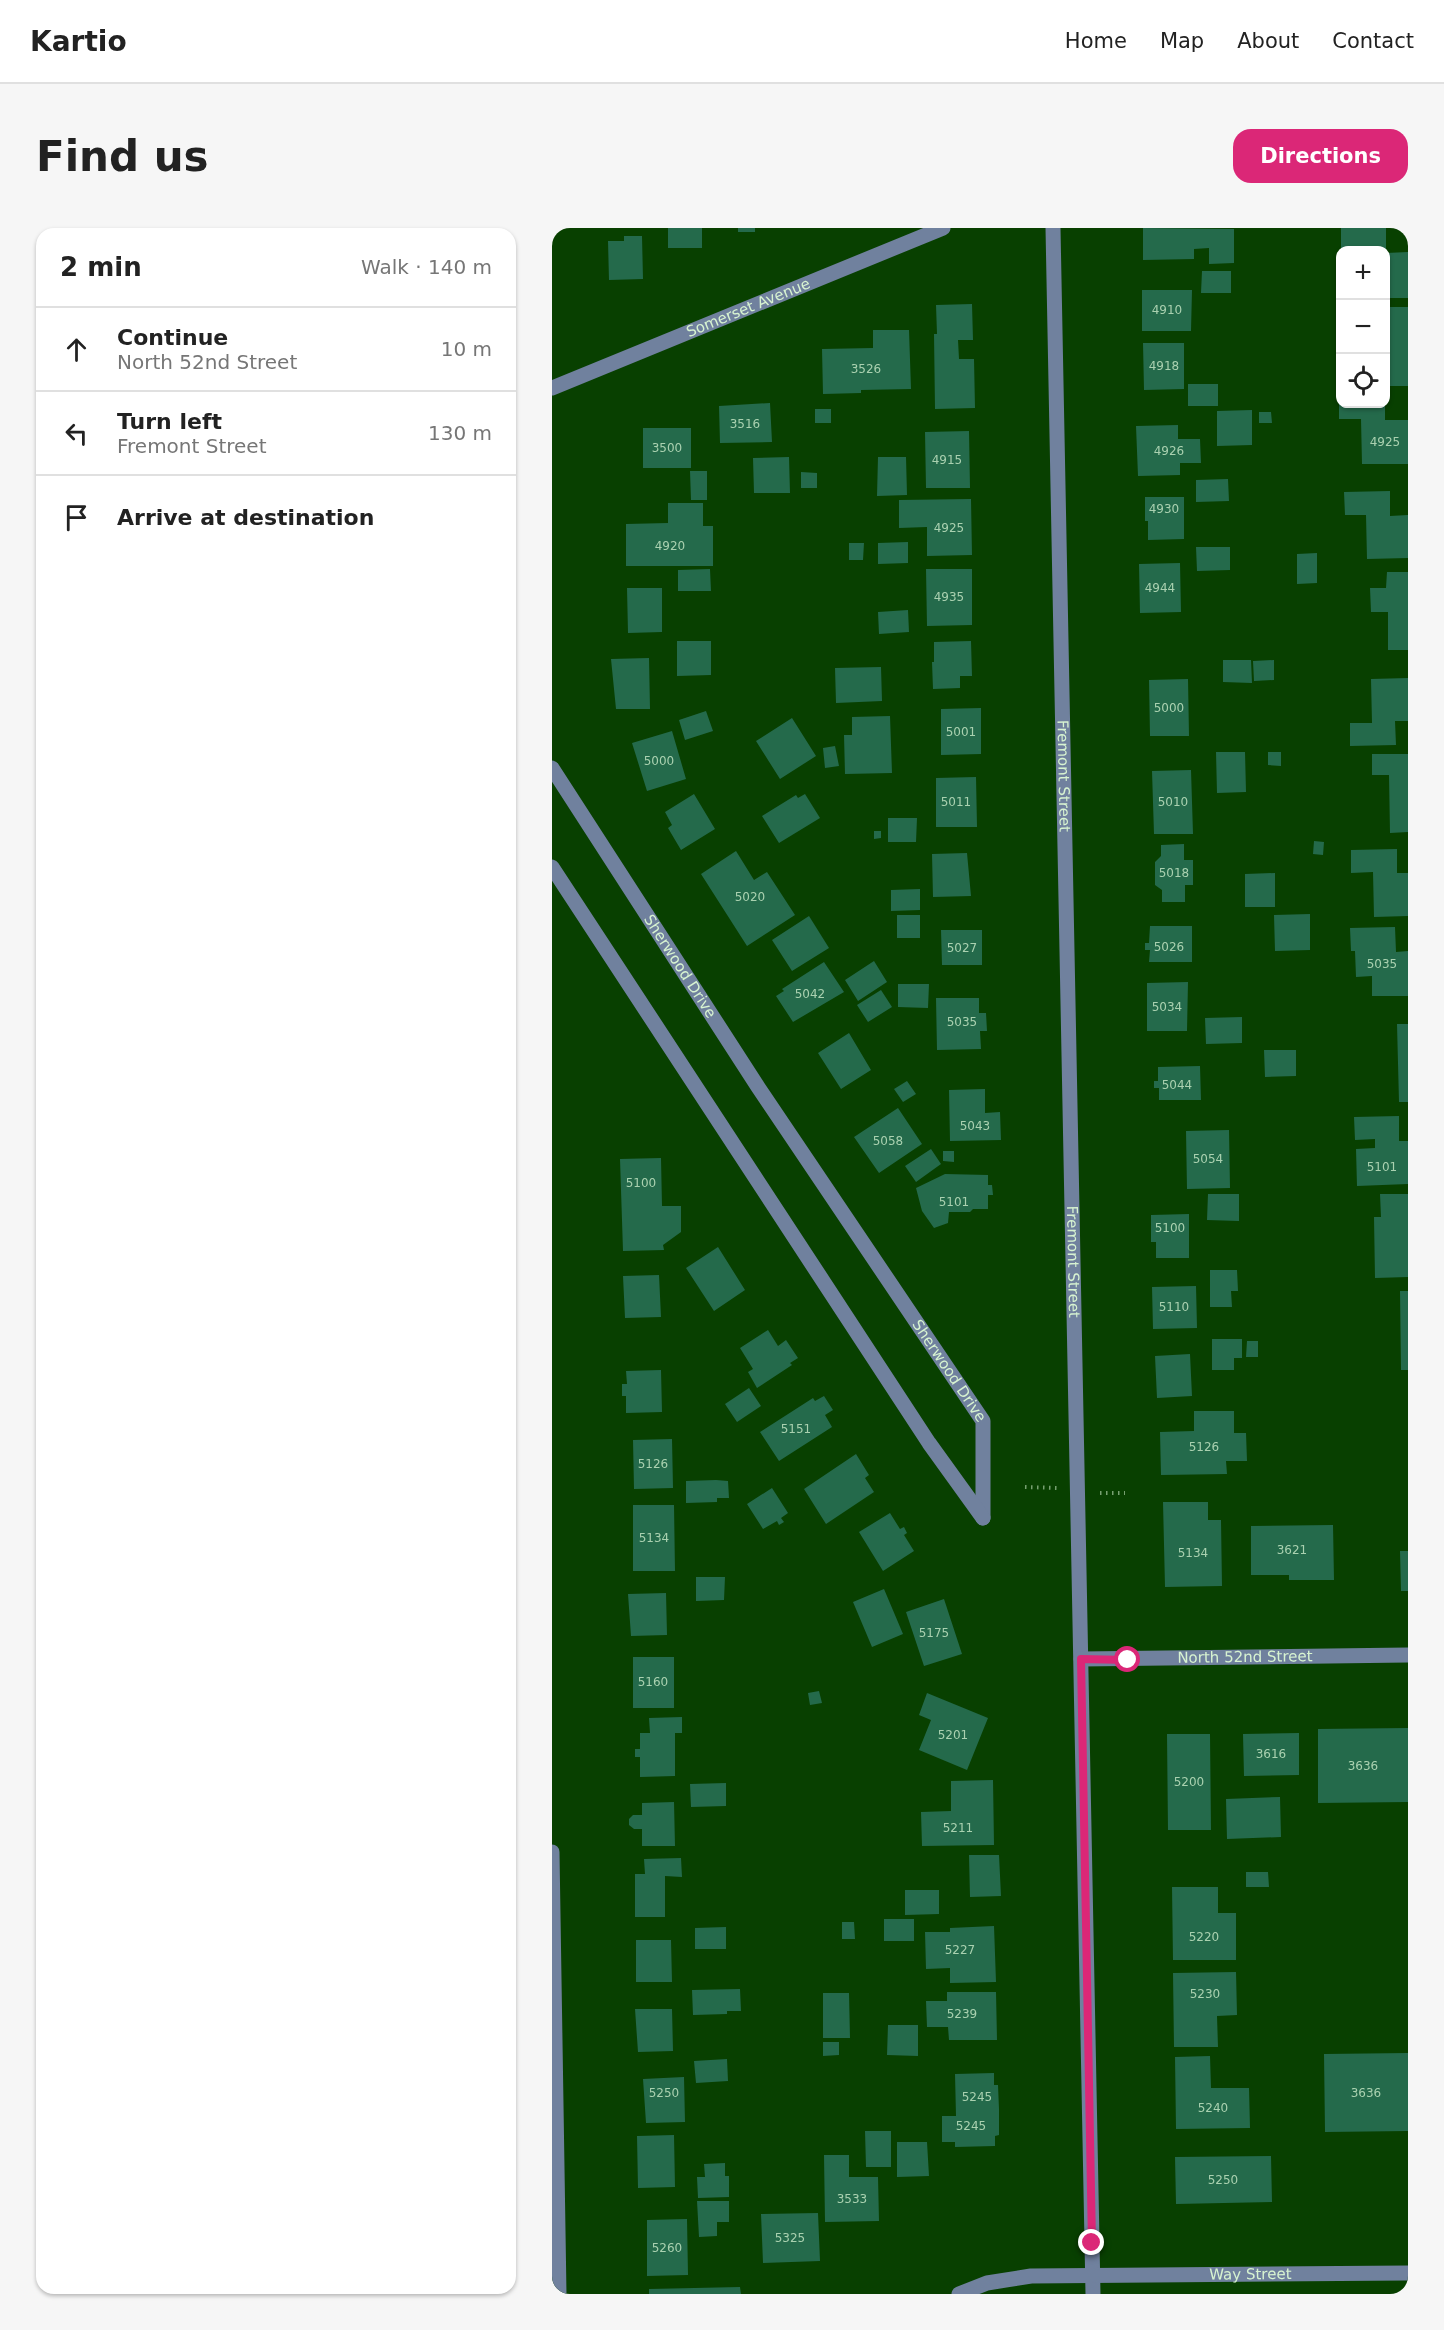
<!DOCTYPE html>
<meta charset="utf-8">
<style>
:root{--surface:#fff;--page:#f6f6f6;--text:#222;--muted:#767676;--line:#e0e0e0;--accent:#db2777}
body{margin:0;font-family:"DejaVu Sans",sans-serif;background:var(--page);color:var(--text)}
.controls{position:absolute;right:18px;top:18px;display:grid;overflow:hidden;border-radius:12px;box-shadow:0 2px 4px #0004}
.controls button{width:54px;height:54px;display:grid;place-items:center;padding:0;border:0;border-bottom:2px solid var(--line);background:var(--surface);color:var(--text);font:30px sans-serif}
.stop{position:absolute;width:18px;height:18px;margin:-14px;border:4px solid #db2777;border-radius:50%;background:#fff}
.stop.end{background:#db2777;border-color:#fff;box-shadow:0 2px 6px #0008}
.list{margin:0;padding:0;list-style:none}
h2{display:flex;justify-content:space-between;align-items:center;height:78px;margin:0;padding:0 24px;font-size:26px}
h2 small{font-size:20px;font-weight:400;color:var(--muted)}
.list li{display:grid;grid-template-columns:39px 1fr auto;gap:18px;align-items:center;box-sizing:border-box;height:84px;padding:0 24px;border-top:2px solid var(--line)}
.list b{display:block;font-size:22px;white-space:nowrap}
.list p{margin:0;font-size:20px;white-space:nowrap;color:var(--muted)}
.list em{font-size:20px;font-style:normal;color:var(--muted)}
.icon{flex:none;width:33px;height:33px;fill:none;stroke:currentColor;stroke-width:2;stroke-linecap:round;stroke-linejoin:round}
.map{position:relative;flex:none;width:856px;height:2066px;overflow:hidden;border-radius:18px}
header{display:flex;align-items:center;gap:36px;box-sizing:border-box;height:84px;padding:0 30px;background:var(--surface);border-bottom:2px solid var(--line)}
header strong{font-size:28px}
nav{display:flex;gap:33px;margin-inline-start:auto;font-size:21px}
.intro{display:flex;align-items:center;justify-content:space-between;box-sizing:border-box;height:144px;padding:0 36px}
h1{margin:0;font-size:42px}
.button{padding:15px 27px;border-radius:18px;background:var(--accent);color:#fff;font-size:21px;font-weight:700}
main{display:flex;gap:36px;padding:0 36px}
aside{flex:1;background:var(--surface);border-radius:18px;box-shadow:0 2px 4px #0004}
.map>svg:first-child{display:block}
</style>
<header>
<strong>Kartio</strong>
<nav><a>Home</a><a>Map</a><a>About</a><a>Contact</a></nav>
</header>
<div class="intro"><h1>Find us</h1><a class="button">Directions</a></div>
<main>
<aside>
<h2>2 min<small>Walk · 140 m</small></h2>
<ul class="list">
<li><svg class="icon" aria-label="ahead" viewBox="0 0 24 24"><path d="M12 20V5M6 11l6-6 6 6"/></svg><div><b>Continue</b><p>North 52nd Street</p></div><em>10 m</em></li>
<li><svg class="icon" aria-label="left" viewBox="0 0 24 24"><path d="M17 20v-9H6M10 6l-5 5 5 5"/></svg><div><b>Turn left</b><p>Fremont Street</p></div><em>130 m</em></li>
<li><svg class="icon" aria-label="arrive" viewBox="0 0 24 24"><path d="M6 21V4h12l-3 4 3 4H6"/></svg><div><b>Arrive at destination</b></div></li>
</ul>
</aside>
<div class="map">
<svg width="856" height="2066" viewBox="0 0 856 2066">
<rect width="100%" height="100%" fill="#084000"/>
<!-- building -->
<path fill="#246a4b" d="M 116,0 L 150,0 L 150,20 L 116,20 Z
M 186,0 L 203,0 L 203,4 L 186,4 Z
M 591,0 L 682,1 L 682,35 L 657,36 L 657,20 L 642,21 L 642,31 L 591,32 Z
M 789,0 L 834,0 L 834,22 L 789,22 Z
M 72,8 L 90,8 L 91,51 L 57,52 L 56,13 L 72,13 Z
M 856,24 L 856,70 L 834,70 L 834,25 Z
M 650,43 L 679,43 L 679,65 L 649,65 Z
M 590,62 L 640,62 L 639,103 L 590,103 Z
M 420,76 L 421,112 L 406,112 L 407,131 L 422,131 L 423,180 L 383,181 L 382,106 L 385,106 L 384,77 Z
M 834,79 L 856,79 L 856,158 L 834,158 Z
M 321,102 L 357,102 L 359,161 L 309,162 L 309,165 L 271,166 L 270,121 L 321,120 Z
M 591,115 L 632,115 L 632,161 L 592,162 Z
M 636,156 L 666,156 L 666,178 L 636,178 Z
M 218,175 L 220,214 L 168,215 L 167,178 Z
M 787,176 L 833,176 L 833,192 L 856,192 L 856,236 L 810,236 L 809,191 L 787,191 Z
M 263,181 L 279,181 L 279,195 L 263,195 Z
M 700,182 L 700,217 L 665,218 L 665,183 Z
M 707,184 L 719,184 L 720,195 L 707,195 Z
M 626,197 L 626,211 L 648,211 L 649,235 L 628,235 L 628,247 L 586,248 L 584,198 Z
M 91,200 L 139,200 L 139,240 L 91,240 Z
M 417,203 L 418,260 L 374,260 L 373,204 Z
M 237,229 L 238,265 L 202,265 L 201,230 Z
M 326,229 L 354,229 L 355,267 L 325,268 Z
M 138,243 L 155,243 L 155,272 L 139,272 Z
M 249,244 L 265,245 L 265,260 L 249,260 Z
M 676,251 L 677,273 L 644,274 L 644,252 Z
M 838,263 L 838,288 L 856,287 L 856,330 L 815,331 L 814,287 L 793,287 L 792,264 Z
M 593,269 L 632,269 L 632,311 L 596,312 L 596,293 L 593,293 Z
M 419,271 L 420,327 L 375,328 L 375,299 L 347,300 L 347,272 Z
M 116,275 L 151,275 L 151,298 L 161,298 L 161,338 L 74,338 L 74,296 L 116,295 Z
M 356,314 L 356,335 L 326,336 L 326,315 Z
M 297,315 L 312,315 L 311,332 L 297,332 Z
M 644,319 L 678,319 L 678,342 L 645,343 Z
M 765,325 L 765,355 L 745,356 L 745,326 Z
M 628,335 L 629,384 L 588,385 L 587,336 Z
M 158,341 L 159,363 L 126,363 L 126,342 Z
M 374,341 L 420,341 L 420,397 L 375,398 Z
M 835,344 L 856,344 L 856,422 L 836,422 L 836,384 L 819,384 L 818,360 L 834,360 Z
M 75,360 L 110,360 L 110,404 L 76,405 Z
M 356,382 L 357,404 L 327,406 L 326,384 Z
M 125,413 L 159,413 L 159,447 L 125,448 Z
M 419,413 L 420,448 L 408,448 L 408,460 L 381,461 L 380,434 L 382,434 L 382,414 Z
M 97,430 L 98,481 L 64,481 L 59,431 Z
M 671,432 L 699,432 L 700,455 L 671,454 Z
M 722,432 L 722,452 L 702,453 L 701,433 Z
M 329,439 L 330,473 L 284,475 L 283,440 Z
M 856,450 L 856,493 L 843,493 L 844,517 L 798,518 L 798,495 L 820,495 L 819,451 Z
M 636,451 L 637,508 L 598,508 L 597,452 Z
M 429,480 L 429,526 L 389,527 L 389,481 Z
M 154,483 L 161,503 L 133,512 L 127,492 Z
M 338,488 L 340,545 L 293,546 L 292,507 L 300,507 L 300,489 Z
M 240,490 L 264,528 L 228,551 L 204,513 Z
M 120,503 L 134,551 L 95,563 L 80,515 Z
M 283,518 L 287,538 L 273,540 L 271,520 Z
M 664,524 L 693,524 L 694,564 L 665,565 Z
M 716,524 L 729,524 L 729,538 L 716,537 Z
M 820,526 L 856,526 L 856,604 L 838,605 L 837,547 L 820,547 Z
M 639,542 L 641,606 L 602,606 L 600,543 Z
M 424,549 L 425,599 L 384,599 L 384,550 Z
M 142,566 L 163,601 L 129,622 L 116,600 L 120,597 L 113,584 Z
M 253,566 L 268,590 L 227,615 L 210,588 L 244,567 L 246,570 Z
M 336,590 L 365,590 L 364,614 L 336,614 Z
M 322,603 L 329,603 L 329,610 L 322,611 Z
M 762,613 L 772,614 L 771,627 L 761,626 Z
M 632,616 L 632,632 L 641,632 L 641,657 L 633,657 L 633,674 L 610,674 L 610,662 L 603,657 L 603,634 L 609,628 L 609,617 Z
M 845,621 L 845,645 L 856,645 L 856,688 L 822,689 L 821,644 L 799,645 L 799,622 Z
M 184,623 L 202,652 L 215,644 L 243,687 L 195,718 L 149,646 Z
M 415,625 L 419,668 L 381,669 L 380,626 Z
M 723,645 L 723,679 L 693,679 L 693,646 Z
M 368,661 L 368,682 L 339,683 L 339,662 Z
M 758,686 L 758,722 L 723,723 L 722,687 Z
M 345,687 L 368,687 L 368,710 L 345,710 Z
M 257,688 L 277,720 L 240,743 L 220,712 Z
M 598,698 L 640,698 L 640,734 L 597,734 L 598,722 L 593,722 L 593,715 L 597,715 Z
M 843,699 L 844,724 L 856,723 L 856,768 L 820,768 L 820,748 L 804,749 L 803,723 L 799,723 L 798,700 Z
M 389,702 L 430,702 L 430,737 L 390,737 Z
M 322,733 L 335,754 L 306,773 L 293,752 Z
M 272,734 L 292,764 L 241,794 L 224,768 L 232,763 L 230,761 Z
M 636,754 L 635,803 L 595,803 L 595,755 Z
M 346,756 L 377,756 L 376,780 L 346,779 Z
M 329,762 L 340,779 L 316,794 L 305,777 Z
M 384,770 L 427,770 L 427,785 L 434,785 L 435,803 L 428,803 L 429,821 L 385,822 Z
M 690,789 L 690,815 L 654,816 L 653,790 Z
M 845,796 L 856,796 L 856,874 L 847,874 Z
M 297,805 L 319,842 L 289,861 L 266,825 Z
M 712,822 L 744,822 L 744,848 L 713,849 Z
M 648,838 L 649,872 L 607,872 L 607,860 L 602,860 L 602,853 L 606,853 L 606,839 Z
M 355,853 L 364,866 L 351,874 L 342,861 Z
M 433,861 L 433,885 L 448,884 L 449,912 L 398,913 L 397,862 Z
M 346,880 L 370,916 L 327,945 L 302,909 Z
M 847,888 L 847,913 L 856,913 L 856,956 L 805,958 L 804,921 L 823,920 L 823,911 L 803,912 L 802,889 Z
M 677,902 L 678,960 L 635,961 L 634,903 Z
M 379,921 L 389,936 L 364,954 L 353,938 Z
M 391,923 L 402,923 L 402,934 L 391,933 Z
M 109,930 L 110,978 L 129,978 L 129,1004 L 111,1017 L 112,1022 L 71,1023 L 68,931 Z
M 393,946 L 436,947 L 436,957 L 440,957 L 441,967 L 436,967 L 436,981 L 421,981 L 418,984 L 397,984 L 396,995 L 382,1000 L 370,983 L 364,960 Z
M 656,966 L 687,966 L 687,993 L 655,992 Z
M 828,966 L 856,966 L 856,1049 L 823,1050 L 822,989 L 829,989 Z
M 637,986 L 637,1030 L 604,1030 L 604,1014 L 599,1014 L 599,987 Z
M 166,1019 L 193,1062 L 162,1083 L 134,1040 Z
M 658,1042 L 685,1042 L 686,1063 L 679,1063 L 680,1079 L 658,1079 Z
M 107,1047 L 109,1089 L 73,1090 L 71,1048 Z
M 644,1058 L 645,1100 L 601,1101 L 600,1059 Z
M 848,1063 L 856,1063 L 856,1142 L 849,1142 Z
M 216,1102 L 226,1118 L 234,1112 L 246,1130 L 238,1135 L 240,1137 L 205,1160 L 196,1144 L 201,1141 L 188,1120 Z
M 660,1111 L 690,1111 L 690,1130 L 682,1130 L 682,1142 L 660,1142 Z
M 695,1113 L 706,1113 L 706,1129 L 694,1129 Z
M 638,1126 L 640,1168 L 605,1170 L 603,1128 Z
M 109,1142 L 110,1184 L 74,1185 L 74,1168 L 70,1168 L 70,1156 L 75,1156 L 74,1143 Z
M 197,1160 L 209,1178 L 185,1194 L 173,1176 Z
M 272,1168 L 281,1182 L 273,1187 L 280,1199 L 227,1233 L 208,1204 L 261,1170 L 263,1173 Z
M 642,1183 L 682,1183 L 682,1205 L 694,1205 L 695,1233 L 674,1233 L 675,1246 L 609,1247 L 608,1204 L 642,1203 Z
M 120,1211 L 121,1260 L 82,1261 L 81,1212 Z
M 304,1226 L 317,1247 L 313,1250 L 322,1264 L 274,1296 L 252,1261 Z
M 164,1252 L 176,1253 L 177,1270 L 165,1270 L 165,1274 L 134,1275 L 134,1253 Z
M 220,1260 L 236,1285 L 229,1290 L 232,1294 L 227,1297 L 225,1293 L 211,1301 L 195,1276 Z
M 611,1274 L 656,1274 L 656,1292 L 669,1292 L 670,1358 L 613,1359 Z
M 81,1277 L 122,1277 L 123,1343 L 81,1343 Z
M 338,1285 L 348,1301 L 352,1299 L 355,1305 L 352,1307 L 362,1323 L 331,1343 L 307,1304 Z
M 781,1297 L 782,1352 L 737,1352 L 737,1347 L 699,1347 L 699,1298 Z
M 848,1323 L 856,1323 L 856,1363 L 849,1363 Z
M 144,1349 L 173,1349 L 172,1372 L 144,1373 Z
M 332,1361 L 351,1406 L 320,1419 L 301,1374 Z
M 114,1365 L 115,1407 L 79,1408 L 76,1366 Z
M 392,1371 L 410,1426 L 372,1438 L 354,1384 Z
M 81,1429 L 122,1429 L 122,1480 L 81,1480 Z
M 267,1463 L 270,1475 L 258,1477 L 256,1465 Z
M 375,1465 L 436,1490 L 415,1542 L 367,1522 L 379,1492 L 367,1487 Z
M 130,1489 L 130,1505 L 123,1505 L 123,1548 L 88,1549 L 88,1529 L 83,1529 L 83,1521 L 88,1521 L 88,1505 L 98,1505 L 97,1490 Z
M 856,1500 L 856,1574 L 766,1575 L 766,1501 Z
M 747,1505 L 747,1547 L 692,1548 L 691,1506 Z
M 615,1506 L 658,1506 L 659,1602 L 616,1602 Z
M 441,1552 L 442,1617 L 370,1618 L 369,1584 L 399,1583 L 399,1553 Z
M 174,1555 L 174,1578 L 139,1579 L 138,1556 Z
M 728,1569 L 729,1609 L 675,1611 L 674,1571 Z
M 122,1574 L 123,1618 L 90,1618 L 90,1601 L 82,1601 L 77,1597 L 77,1591 L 81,1587 L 90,1587 L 90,1575 Z
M 417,1627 L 447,1627 L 449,1668 L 418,1669 Z
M 129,1630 L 130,1649 L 113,1648 L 113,1689 L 83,1689 L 83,1646 L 93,1646 L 92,1631 Z
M 694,1644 L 716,1644 L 717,1659 L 694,1659 Z
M 620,1659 L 666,1659 L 666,1685 L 684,1685 L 684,1732 L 621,1732 Z
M 353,1662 L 387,1662 L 387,1686 L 353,1687 Z
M 332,1691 L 362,1691 L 362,1713 L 332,1713 Z
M 290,1694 L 302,1694 L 303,1711 L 290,1711 Z
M 442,1698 L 444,1754 L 398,1755 L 398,1740 L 374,1741 L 373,1704 L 398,1704 L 398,1700 Z
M 174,1699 L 174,1721 L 143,1721 L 143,1700 Z
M 84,1712 L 119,1712 L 120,1754 L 84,1754 Z
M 684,1744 L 685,1787 L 665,1788 L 666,1819 L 622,1819 L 621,1745 Z
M 188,1761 L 189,1783 L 175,1783 L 175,1786 L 141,1787 L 140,1762 Z
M 395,1764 L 444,1764 L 445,1812 L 397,1812 L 396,1799 L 375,1799 L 374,1773 L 395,1773 Z
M 271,1765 L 297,1765 L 298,1810 L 271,1810 Z
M 83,1781 L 120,1781 L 121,1823 L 86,1824 Z
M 336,1797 L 366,1797 L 366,1828 L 335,1827 Z
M 271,1814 L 287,1814 L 287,1827 L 271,1828 Z
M 856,1825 L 856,1903 L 773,1904 L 772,1826 Z
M 658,1828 L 659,1860 L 697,1860 L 698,1900 L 624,1901 L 623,1829 Z
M 175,1831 L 176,1853 L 144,1855 L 142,1833 Z
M 442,1845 L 442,1857 L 446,1857 L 447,1881 L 447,1907 L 443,1908 L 443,1918 L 403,1919 L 403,1914 L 390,1914 L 390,1888 L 404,1888 L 403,1846 Z
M 132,1849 L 133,1894 L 94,1895 L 91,1851 Z
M 313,1903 L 339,1903 L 339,1939 L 314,1939 Z
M 122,1907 L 123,1959 L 86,1960 L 85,1908 Z
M 345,1914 L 375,1914 L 377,1948 L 345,1949 Z
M 272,1927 L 297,1927 L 297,1949 L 326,1949 L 327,1993 L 273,1994 Z
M 719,1928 L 720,1974 L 624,1976 L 623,1929 Z
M 173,1935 L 173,1948 L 177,1948 L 177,1969 L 146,1970 L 145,1949 L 153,1949 L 152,1936 Z
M 145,1973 L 177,1973 L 177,1994 L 165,1994 L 165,2008 L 147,2009 Z
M 266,1985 L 268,2033 L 211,2035 L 209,1986 Z
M 135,1991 L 136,2047 L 95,2048 L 95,1992 Z
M 188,2059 L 189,2066 L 97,2066 L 97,2061 Z"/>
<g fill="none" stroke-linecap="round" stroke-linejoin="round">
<!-- path -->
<path stroke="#77a070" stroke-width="4" stroke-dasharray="1.5 4.5" stroke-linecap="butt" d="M 473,1259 L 505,1260
M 548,1265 L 573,1265"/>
<!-- minor -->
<g stroke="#70819e" stroke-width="15">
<path id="s1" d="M 501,0 L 541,2066"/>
<path id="s2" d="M 0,160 L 391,0"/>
<path id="s3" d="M 0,540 L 206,859 L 431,1193 L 431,1290"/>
<path d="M 0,639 L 377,1215 L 431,1290"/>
<path id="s4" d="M 529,1431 L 856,1427"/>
<path d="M 0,1624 L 7,2066"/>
<path id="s5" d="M 407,2066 L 435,2055 L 479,2048 L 856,2045"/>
</g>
</g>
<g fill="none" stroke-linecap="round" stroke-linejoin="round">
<!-- route -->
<path stroke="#db2777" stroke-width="8" d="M 540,2015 L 529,1431 L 576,1432"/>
</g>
<g text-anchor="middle" stroke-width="5" stroke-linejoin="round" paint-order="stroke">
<!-- number labels -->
<g font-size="12" fill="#aad1b0">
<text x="615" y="86">4910</text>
<text x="612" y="142">4918</text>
<text x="314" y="145">3526</text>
<text x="193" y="200">3516</text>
<text x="833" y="218">4925</text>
<text x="115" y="224">3500</text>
<text x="617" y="227">4926</text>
<text x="395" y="236">4915</text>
<text x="612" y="285">4930</text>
<text x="397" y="304">4925</text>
<text x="118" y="322">4920</text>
<text x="608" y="364">4944</text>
<text x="397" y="373">4935</text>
<text x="617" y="484">5000</text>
<text x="409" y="508">5001</text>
<text x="107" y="537">5000</text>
<text x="404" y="578">5011</text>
<text x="621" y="578">5010</text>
<text x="622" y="649">5018</text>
<text x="198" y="673">5020</text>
<text x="617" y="723">5026</text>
<text x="410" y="724">5027</text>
<text x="830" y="740">5035</text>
<text x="258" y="770">5042</text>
<text x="615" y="783">5034</text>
<text x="410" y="798">5035</text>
<text x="625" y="861">5044</text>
<text x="423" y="902">5043</text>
<text x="336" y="917">5058</text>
<text x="656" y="935">5054</text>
<text x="830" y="943">5101</text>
<text x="89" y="959">5100</text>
<text x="402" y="978">5101</text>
<text x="618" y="1004">5100</text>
<text x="622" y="1083">5110</text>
<text x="244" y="1205">5151</text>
<text x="652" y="1223">5126</text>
<text x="101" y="1240">5126</text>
<text x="102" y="1314">5134</text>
<text x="740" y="1326">3621</text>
<text x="641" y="1329">5134</text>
<text x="382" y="1409">5175</text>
<text x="101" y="1458">5160</text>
<text x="401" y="1511">5201</text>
<text x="719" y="1530">3616</text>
<text x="811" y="1542">3636</text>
<text x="637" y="1558">5200</text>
<text x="406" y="1604">5211</text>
<text x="652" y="1713">5220</text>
<text x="408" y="1726">5227</text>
<text x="653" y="1770">5230</text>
<text x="410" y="1790">5239</text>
<text x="112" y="1869">5250</text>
<text x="814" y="1869">3636</text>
<text x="425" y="1873">5245</text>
<text x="661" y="1884">5240</text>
<text x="419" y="1902">5245</text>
<text x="671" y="1956">5250</text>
<text x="300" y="1975">3533</text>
<text x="238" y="2014">5325</text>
<text x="115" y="2024">5260</text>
</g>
<!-- street labels -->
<g font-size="15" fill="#d7f3d1" stroke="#0b3404">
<text dy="5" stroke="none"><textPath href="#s2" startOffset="212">Somerset Avenue</textPath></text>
<text dy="5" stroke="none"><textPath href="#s1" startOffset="548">Fremont Street</textPath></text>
<text dy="5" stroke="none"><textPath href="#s3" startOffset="236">Sherwood Drive</textPath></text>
<text dy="5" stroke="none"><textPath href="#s1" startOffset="1034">Fremont Street</textPath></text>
<text dy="5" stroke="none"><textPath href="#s3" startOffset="722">Sherwood Drive</textPath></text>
<text dy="5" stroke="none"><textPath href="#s4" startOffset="164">North 52nd Street</textPath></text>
<text dy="5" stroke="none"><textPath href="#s5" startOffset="294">Way Street</textPath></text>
</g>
</g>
</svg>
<div class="controls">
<button>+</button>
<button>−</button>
<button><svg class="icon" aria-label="locate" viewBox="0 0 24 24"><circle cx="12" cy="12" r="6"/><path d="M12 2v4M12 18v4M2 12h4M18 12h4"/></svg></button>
</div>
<div class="stop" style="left:576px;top:1432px"></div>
<div class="stop end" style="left:540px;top:2015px"></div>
</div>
</main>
